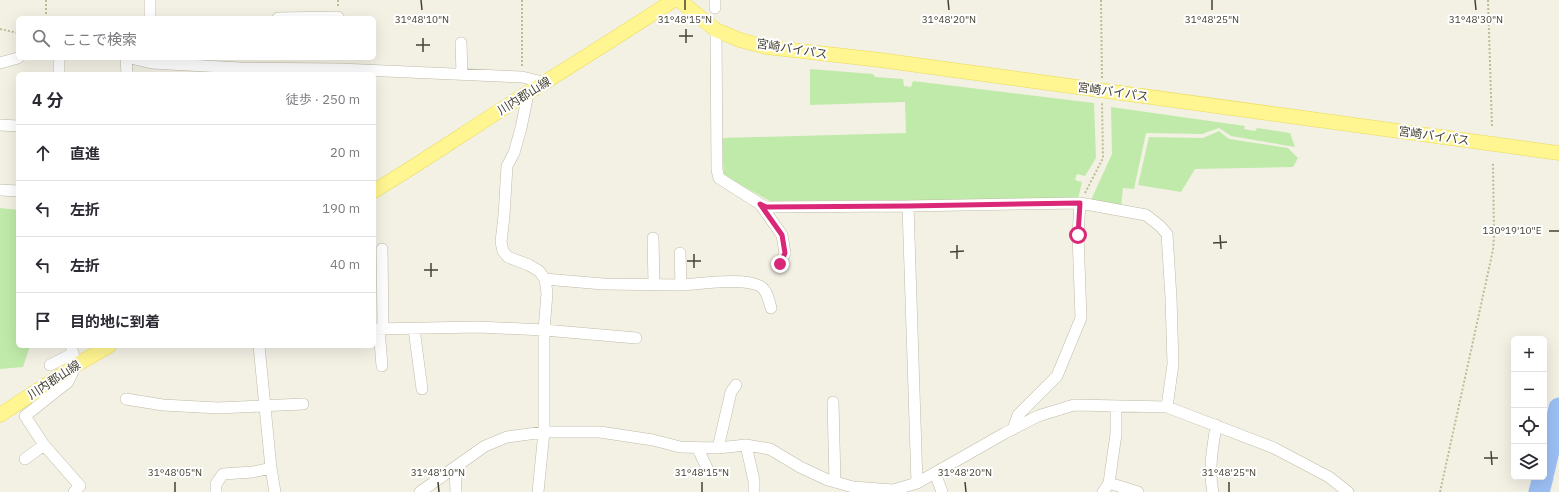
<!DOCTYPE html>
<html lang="ja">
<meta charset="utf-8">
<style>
:root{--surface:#fff;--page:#f2f2f3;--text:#2b2b33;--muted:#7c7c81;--line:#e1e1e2}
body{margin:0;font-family:"IBM Plex Sans","Noto Sans JP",sans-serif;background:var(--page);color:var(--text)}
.controls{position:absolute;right:12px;bottom:12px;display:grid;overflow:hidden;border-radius:6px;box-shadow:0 4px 16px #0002}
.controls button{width:36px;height:36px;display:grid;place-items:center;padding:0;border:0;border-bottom:1px solid var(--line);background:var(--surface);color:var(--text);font:20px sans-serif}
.stop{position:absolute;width:12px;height:12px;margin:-9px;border:3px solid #db2777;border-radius:50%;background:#fff}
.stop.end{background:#db2777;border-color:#fff;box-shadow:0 1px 4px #0008}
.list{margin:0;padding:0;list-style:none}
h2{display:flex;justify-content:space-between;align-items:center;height:52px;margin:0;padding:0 16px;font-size:17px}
h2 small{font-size:13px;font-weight:400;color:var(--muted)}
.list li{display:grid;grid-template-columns:26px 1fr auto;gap:12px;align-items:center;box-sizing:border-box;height:56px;padding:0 16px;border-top:1px solid var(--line)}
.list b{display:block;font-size:15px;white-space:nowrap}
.list em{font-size:13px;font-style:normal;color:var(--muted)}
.icon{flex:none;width:22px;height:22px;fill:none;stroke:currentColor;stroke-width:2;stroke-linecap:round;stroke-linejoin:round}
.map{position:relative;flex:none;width:1559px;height:492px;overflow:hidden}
.search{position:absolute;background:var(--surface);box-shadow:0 4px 16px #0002;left:16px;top:16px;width:360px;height:44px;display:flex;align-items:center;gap:10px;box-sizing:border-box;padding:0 14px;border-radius:6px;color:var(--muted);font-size:15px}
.panel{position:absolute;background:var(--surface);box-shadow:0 4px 16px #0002;left:16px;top:72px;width:360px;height:276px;border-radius:6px}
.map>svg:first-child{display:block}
</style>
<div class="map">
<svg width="1559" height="492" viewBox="0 0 1559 492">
<rect width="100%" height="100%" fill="#f3f1e4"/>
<!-- green -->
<path fill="#c0eaaa" d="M 810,69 L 873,74 L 875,77 L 903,79 L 904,86 L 911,87 L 913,81 L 1094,103 L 1096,158 L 1085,176 L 1077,174 L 1075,180 L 1082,182 L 1078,199 L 770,201 L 724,176 L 721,138 L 906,133 L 905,102 L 810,105 Z
M 1111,107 L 1245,126 L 1244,129 L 1255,131 L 1257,128 L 1290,133 L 1295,147 L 1231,136 L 1219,128 L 1202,134 L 1146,133 L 1134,189 L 1123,188 L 1121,207 L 1091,200 L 1112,154 Z
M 1219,131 L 1229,139 L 1288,148 L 1298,158 L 1293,167 L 1195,169 L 1181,192 L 1138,185 L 1149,137 L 1203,138 Z
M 0,208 L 18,210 L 18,346 L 30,346 L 23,367 L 0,369 Z"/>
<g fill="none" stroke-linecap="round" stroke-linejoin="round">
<!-- river -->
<path stroke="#9cbff4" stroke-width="21" d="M 1544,472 L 1559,408
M 1539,492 L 1543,477"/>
<!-- minor casing -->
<g stroke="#bfbba6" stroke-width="12">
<path id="minor" d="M 150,0 L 150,18
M 715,0 L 715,8
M 278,18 L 338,17
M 716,30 L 717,170 L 719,178 L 760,204 L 766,207 L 908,206 L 1080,203 L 1146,215 L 1160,226 L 1167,234 L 1171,298 L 1173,364 L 1167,407
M 461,43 L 462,74
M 59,58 L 59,74
M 126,58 L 127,74
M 130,58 L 152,63 L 240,68 L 340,69 L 522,77 L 547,83
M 0,63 L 18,58
M 528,94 L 521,128 L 514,153 L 507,166 L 504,216 L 501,242 L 503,251 L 508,257 L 529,265 L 539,271 L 545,279 L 547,293 L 544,330 L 544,432 L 538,492
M 0,125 L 18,126
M 0,190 L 18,191
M 760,204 L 782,235 L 785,253 L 780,265
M 908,206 L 917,483
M 653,238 L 654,284
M 382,249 L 383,329
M 545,279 L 603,284 L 681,285 L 680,253
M 681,285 C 700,284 743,277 760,286 C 767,290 769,300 771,308
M 374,329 L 478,327 L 544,330 L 636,338
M 379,329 L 382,366
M 414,329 L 422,389
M 71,346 L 76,365 L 68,382 L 25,416 L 44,445 L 80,486 L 74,492
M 259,346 L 271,468 L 275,492
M 50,365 L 72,354
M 126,399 L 163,405 L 218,408 L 303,404
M 833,402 L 835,482
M 1013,429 L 1018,415 L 1057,376 L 1081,318 L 1078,235 L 1080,203
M 746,445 L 754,481 L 754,492
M 697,447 L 707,468
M 718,448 L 731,392 L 736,385
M 25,459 L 44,445
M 455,468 L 456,492
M 935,473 L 942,492
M 1109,483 L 1138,492
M 216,492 L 216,484 L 223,474 L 253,472 L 271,468
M 420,492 L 485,446 L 507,437 L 544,432 L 600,432 L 653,440 L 680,447 L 718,448 L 746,445 L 770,449 L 800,467 L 828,480 L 853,487 L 893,490 L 917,483 L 1005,433 L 1038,416 L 1074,405 L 1167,407 L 1274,448 L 1329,477 L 1348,492
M 1103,492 L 1109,483 L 1116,434 L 1116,406
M 1213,492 C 1208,470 1213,447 1216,425"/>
</g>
<!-- major casing -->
<g stroke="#eadb5b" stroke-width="15">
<path id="major" d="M 679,0 L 716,30 L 740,40 L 766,47 L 880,60 L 1559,153
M 374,191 C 419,164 463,134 507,106 C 563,71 619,36 674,0
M 0,415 L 76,365 L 109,346"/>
</g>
<!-- path -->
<path stroke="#c1ba96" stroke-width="2" stroke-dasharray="2 2" stroke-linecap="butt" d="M 338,0 L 338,7
M 522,0 L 522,66
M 1101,0 L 1102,78
M 1488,0 L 1492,127
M 46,18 L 46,0
M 0,29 L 18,33
M 1085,193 L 1103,158 L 1102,102
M 1440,492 L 1493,250 L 1494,236 L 1493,163"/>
<!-- minor -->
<use href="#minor" stroke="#fff" stroke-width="11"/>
<!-- major -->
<use href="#major" stroke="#fff591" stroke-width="14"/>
</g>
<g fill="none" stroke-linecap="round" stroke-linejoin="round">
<!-- route -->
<path stroke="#db2777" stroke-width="5" d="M 780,264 L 785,253 L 782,235 L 760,204 L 766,207 L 908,206 L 1080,203 L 1078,235"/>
</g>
<!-- ticks -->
<path fill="none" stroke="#454233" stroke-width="1.5" d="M 421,0 L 422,10M 685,0 L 685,10M 948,0 L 949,10M 1212,0 L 1212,10M 1475,0 L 1476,10M 686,29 L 686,43M 679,36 L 693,36M 423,38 L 423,52M 416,45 L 430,45M 1549,231 L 1559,231M 1220,235 L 1221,249M 1213,243 L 1227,242M 957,245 L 957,259M 950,252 L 964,251M 694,254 L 694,268M 687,261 L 701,261M 431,263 L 431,277M 424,270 L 438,270M 1491,451 L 1492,465M 1484,458 L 1498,458M 175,482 L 175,492M 438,482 L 439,492M 702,482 L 702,492M 965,482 L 966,492M 1229,482 L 1229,492"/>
<g text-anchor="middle" stroke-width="4" stroke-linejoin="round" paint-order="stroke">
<!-- street labels -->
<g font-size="12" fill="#454233" stroke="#fff">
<text transform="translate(792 49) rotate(9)" y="4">宮崎バイパス</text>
<text transform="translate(1113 92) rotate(8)" y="4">宮崎バイパス</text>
<text transform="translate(524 96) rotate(-32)" y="4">川内郡山線</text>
<text transform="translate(1434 136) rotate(8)" y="4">宮崎バイパス</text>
<text transform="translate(54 380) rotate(-33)" y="4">川内郡山線</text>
</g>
</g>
<g font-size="10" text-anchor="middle" fill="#454233" stroke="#fff" stroke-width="4" stroke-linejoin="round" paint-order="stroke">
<text x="422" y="23">31°48'10"N</text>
<text x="685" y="23">31°48'15"N</text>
<text x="949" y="23">31°48'20"N</text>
<text x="1212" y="23">31°48'25"N</text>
<text x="1476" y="23">31°48'30"N</text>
<text x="1512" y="234">130°19'10"E</text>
<text x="175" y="476">31°48'05"N</text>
<text x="438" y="476">31°48'10"N</text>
<text x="702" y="476">31°48'15"N</text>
<text x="965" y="476">31°48'20"N</text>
<text x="1229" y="476">31°48'25"N</text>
</g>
</svg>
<div class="controls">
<button>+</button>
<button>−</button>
<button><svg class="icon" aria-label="locate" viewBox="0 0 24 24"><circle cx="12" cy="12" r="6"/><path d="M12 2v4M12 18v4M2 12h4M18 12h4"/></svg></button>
<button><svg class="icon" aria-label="layers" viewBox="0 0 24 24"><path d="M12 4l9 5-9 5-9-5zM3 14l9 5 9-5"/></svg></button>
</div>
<div class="stop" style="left:1078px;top:235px"></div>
<div class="stop end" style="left:780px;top:264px"></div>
<div class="search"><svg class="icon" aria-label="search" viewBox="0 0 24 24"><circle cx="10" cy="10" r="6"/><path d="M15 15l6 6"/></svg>ここで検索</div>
<section class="panel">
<h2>4 分<small>徒歩 · 250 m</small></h2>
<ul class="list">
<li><svg class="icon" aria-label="ahead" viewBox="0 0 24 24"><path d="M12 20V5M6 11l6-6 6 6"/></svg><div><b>直進</b></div><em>20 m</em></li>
<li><svg class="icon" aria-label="left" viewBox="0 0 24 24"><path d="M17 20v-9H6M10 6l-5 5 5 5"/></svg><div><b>左折</b></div><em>190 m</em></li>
<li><svg class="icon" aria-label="left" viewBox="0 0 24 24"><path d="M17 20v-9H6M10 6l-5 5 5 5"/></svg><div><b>左折</b></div><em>40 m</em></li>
<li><svg class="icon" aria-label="arrive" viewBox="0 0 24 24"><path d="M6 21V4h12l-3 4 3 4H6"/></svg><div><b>目的地に到着</b></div></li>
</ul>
</section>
</div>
